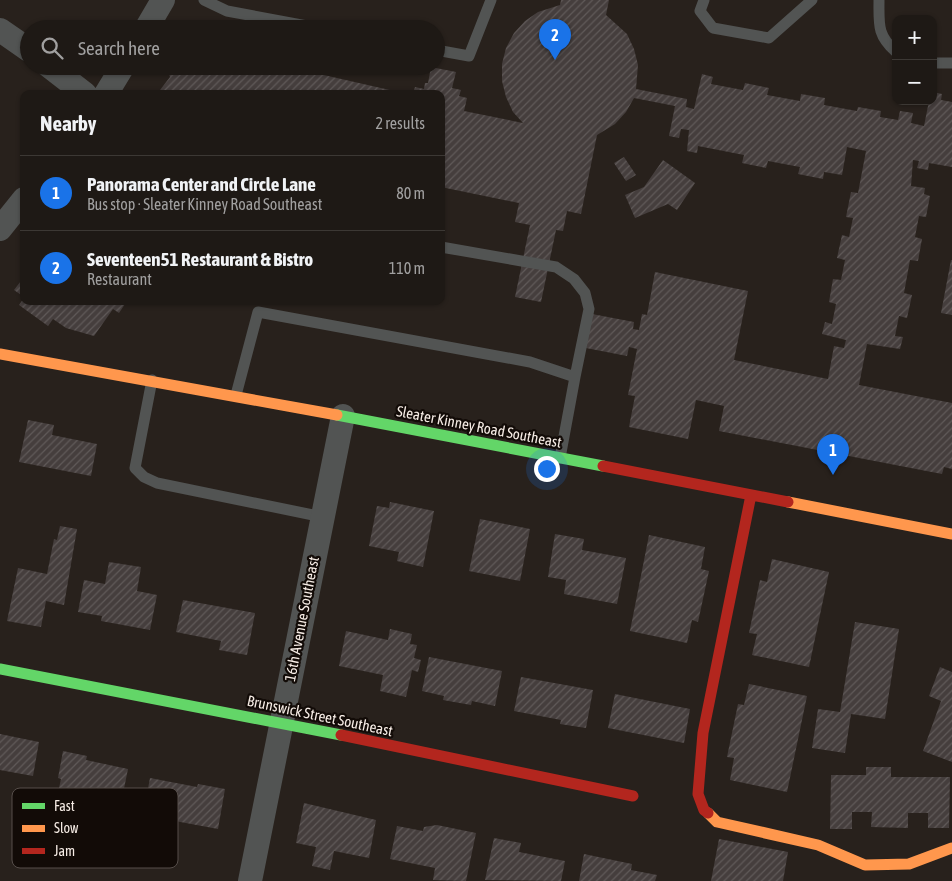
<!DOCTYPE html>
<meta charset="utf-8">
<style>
:root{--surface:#1e1915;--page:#2b2622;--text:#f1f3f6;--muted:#a1a0a0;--line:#3c3834;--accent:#1a73e8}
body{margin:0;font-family:"Asap Condensed",sans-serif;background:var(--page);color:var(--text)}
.controls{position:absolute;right:15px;top:15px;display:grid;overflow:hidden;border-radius:10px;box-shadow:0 1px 4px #0004}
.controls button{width:45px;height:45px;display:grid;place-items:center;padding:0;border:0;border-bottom:1px solid var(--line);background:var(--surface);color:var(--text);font:25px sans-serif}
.you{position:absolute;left:546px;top:468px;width:18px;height:18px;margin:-12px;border:4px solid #fff;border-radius:50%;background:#1a73e8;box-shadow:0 0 0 8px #1a73e833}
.badge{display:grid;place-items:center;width:32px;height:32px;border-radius:50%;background:var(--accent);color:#fff;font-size:16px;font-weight:700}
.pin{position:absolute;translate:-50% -41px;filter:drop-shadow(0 1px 2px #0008)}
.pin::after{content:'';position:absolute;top:26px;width:18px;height:15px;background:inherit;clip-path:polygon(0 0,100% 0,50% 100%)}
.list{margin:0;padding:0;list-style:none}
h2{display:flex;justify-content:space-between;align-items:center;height:65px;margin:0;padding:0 20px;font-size:21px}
h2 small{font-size:16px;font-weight:400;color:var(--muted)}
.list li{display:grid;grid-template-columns:32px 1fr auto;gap:15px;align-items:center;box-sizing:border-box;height:75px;padding:0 20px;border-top:1px solid var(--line)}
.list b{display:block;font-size:19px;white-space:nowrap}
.list p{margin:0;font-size:16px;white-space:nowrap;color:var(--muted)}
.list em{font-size:16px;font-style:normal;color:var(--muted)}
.icon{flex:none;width:28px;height:28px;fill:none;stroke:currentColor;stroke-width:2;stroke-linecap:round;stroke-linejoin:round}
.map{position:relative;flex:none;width:952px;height:881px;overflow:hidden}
.search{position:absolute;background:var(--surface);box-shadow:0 1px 4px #0004;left:20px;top:20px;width:425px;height:55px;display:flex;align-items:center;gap:12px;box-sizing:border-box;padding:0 18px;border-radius:28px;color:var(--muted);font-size:19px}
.panel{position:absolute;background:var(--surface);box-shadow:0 1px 4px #0004;left:20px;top:90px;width:425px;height:215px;border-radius:10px}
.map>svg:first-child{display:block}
</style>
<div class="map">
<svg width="952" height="881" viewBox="0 0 952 881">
<defs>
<pattern id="building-hatch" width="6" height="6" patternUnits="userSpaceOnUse" patternTransform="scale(1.25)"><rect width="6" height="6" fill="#453e3d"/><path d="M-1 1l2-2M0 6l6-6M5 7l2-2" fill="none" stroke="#605a59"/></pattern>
</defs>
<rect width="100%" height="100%" fill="#28211c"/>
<!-- building -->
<path fill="url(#building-hatch)" d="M 561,0 L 609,0 L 606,15 L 627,34 L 634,49 L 638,65 L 636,89 L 687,99 L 686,107 L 694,109 L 702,74 L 713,77 L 711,84 L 743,90 L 745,83 L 769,88 L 767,95 L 800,101 L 801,94 L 825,98 L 824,105 L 857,111 L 858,107 L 881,111 L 880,117 L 898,120 L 900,111 L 913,113 L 911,123 L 924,126 L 929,101 L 933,101 L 933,92 L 942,94 L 941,100 L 952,102 L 952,167 L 929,163 L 928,170 L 917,168 L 919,161 L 913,160 L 911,186 L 925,188 L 924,194 L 930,196 L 926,217 L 919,216 L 915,237 L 922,239 L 918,261 L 910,260 L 904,293 L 912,295 L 907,318 L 899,316 L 895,336 L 903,337 L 900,349 L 867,344 L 859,385 L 952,403 L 952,469 L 944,467 L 942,474 L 719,431 L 724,406 L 696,400 L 688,439 L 629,427 L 635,396 L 628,395 L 637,349 L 629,347 L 627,356 L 586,348 L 592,314 L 634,322 L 633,329 L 639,330 L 642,314 L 647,315 L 655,272 L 748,291 L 734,360 L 828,379 L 834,346 L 844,348 L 846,340 L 822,334 L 825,322 L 832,324 L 836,304 L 829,302 L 833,279 L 841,280 L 845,260 L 837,258 L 842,235 L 849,237 L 853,218 L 846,217 L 851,192 L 858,193 L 866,151 L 847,147 L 842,175 L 824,172 L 823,179 L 798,174 L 800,167 L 768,161 L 766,168 L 742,163 L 744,155 L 698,146 L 697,153 L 687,151 L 689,130 L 681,129 L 679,138 L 669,136 L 675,106 L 634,98 L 626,112 L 615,124 L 597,135 L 581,214 L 567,211 L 563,231 L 556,230 L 541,302 L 515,297 L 530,225 L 515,222 L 519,203 L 441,187 L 441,94 L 413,94 L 415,87 L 424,89 L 425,83 L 428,83 L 431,67 L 456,72 L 452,88 L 461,90 L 459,96 L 467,98 L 464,111 L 523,123 L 513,112 L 506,97 L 502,81 L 502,64 L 506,48 L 514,33 L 525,21 L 538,12 L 560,5 Z
M 166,66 L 283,66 L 291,68 L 291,70 L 314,75 L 315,73 L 394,91 L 393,94 L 157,94 L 170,77 Z
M 624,157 L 636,175 L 626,181 L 614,163 Z
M 663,160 L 695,183 L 677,210 L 668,204 L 635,218 L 625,195 L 644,187 Z
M 951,260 L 952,260 L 952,315 L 941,313 Z
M 24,277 L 24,297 L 14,290 Z
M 24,298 L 24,301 L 127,301 L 119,313 L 113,309 L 94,336 L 66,328 L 53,319 L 48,326 L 19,305 Z
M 28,420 L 54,425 L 52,435 L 97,444 L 91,476 L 19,462 Z
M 390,502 L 434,511 L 423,567 L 397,561 L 399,552 L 369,546 L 377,506 L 389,508 Z
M 480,519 L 530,529 L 520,581 L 469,571 Z
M 60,526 L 77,529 L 64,605 L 46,601 L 41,627 L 7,621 L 18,568 L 47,574 L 54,539 L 57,540 Z
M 555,534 L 584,539 L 582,550 L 626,558 L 617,604 L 564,594 L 566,580 L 548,577 Z
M 649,535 L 705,547 L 701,569 L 709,571 L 698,622 L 692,620 L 687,643 L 630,631 Z
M 772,559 L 829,572 L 809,667 L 752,655 L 757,634 L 749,633 L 760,580 L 767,582 Z
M 109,562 L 141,567 L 137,591 L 157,595 L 150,630 L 101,621 L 102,616 L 78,612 L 84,580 L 105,584 Z
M 183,600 L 255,613 L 247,655 L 219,650 L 221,641 L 176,632 Z
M 855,622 L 899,629 L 885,719 L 851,714 L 845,753 L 812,748 L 818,709 L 840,712 Z
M 390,629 L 412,634 L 410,644 L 417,645 L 414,658 L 421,660 L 418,672 L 412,670 L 406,697 L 380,691 L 383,675 L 339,666 L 346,631 L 388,640 Z
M 429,657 L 502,671 L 495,706 L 472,701 L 471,705 L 443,700 L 444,696 L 422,691 Z
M 940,667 L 952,672 L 952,762 L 923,751 L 941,701 L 929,696 Z
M 521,677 L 593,690 L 586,728 L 560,724 L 561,720 L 514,711 Z
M 749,684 L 807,696 L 787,792 L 730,780 L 734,758 L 727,757 L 738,704 L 744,705 Z
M 615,694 L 690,709 L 684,743 L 608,728 Z
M 0,734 L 39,742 L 33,776 L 0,770 Z
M 63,751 L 87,756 L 86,760 L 128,769 L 118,818 L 85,811 L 88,793 L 59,788 L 61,779 L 58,778 Z
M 866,767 L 891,767 L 891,777 L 950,777 L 949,828 L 928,828 L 928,813 L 908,813 L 908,828 L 871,827 L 872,812 L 852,812 L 852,829 L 830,829 L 831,775 L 866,775 Z
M 150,778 L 197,787 L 198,784 L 225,789 L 218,829 L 143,815 Z
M 304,803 L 376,820 L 369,858 L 334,851 L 330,870 L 312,866 L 316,847 L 296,843 Z
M 437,825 L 476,833 L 466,881 L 433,880 L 435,868 L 390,859 L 397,826 L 423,831 L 424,827 Z
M 494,838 L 521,843 L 519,852 L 565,861 L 561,881 L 485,880 Z
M 719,839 L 788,852 L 783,881 L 711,881 Z
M 584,854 L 632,864 L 631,870 L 657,875 L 655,881 L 579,881 Z"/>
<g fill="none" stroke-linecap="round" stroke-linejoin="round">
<!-- lane -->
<path stroke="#525453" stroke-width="11" d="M 204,0 L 227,11 L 323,29
M 704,0 L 700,11 L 713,28 L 769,38 L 812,0
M 879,0 C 879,25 877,35 896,52
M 436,50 L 469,56 L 491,0
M 933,63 L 952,63
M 441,247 L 556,267 L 574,279 L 585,293 L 589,309 L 575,377
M 152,380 L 135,468 L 144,477 L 157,483 L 323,517
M 236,395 L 258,312 L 530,362 L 575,377 L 560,458"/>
<!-- street -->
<path stroke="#525453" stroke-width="24" d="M 146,29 L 163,0
M 0,30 L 29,50
M 49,66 L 85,94
M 106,94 L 123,66
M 0,229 L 24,199
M 250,881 L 343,416"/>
<!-- fast -->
<path stroke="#63d668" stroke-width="11" d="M 337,415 L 603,466
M 0,669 L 341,735"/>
<!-- slow -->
<path stroke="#ff974d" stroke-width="11" d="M 0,354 L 337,415
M 788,502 L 952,534
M 708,813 L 717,822 L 818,845 L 865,865 L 909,864 L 952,848"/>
<!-- jam -->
<path stroke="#b3261e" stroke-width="11" d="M 603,466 L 788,502
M 341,735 L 633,796
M 708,813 L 704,810 L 698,794 L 703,733 L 751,495"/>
</g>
<g text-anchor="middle" stroke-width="4.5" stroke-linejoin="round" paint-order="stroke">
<!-- street labels -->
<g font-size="15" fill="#f6ece5" stroke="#120b07">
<text transform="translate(479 427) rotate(11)" y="5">Sleater Kinney Road Southeast</text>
<text transform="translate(302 619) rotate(-79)" y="5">16th Avenue Southeast</text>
<text transform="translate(320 716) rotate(12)" y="5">Brunswick Street Southeast</text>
</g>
</g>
<!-- legend -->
<rect x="12" y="788" width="166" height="80" rx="8" fill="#120b07" stroke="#564e4a" stroke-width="1"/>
<rect x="22" y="803" width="23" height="6" fill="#63d668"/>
<rect x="22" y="825" width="23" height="7" fill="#ff974d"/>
<rect x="22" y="848" width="23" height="6" fill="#b3261e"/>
<g font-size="14" fill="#f6ece5">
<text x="54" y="811">Fast</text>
<text x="54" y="833">Slow</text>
<text x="54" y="856">Jam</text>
</g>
</svg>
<div class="controls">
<button>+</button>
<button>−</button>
</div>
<div class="you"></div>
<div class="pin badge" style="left:833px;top:475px">1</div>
<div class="pin badge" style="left:555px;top:60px">2</div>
<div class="search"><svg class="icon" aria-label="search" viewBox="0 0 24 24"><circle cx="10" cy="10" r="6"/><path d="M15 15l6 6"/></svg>Search here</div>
<section class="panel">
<h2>Nearby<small>2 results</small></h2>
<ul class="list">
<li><span class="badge">1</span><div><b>Panorama Center and Circle Lane</b><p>Bus stop · Sleater Kinney Road Southeast</p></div><em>80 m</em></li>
<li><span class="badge">2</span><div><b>Seventeen51 Restaurant &amp; Bistro</b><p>Restaurant</p></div><em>110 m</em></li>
</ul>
</section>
</div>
